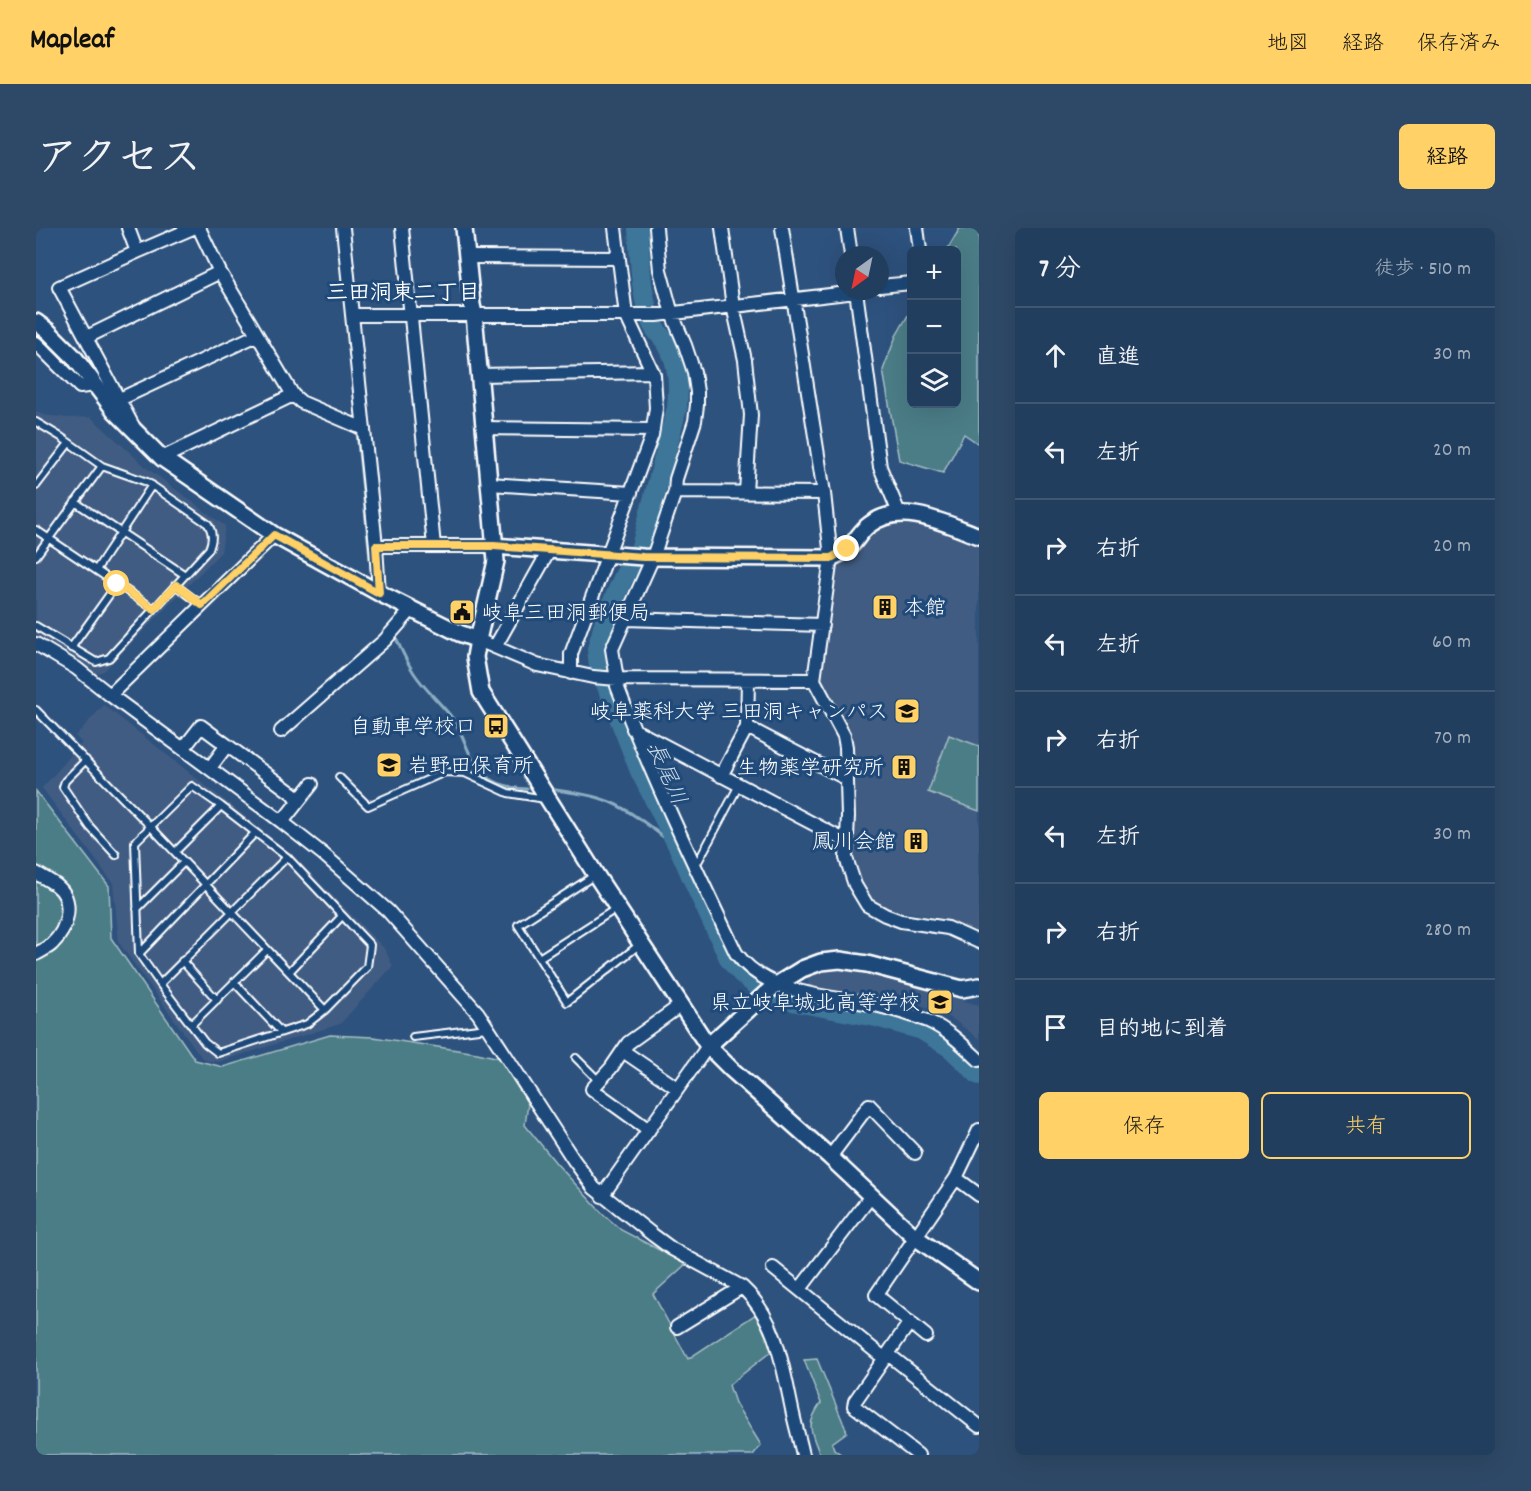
<!DOCTYPE html>
<html lang="ja">
<meta charset="utf-8">
<style>
:root{--surface:#223e5e;--page:#2e4967;--text:#f1f3f6;--muted:#a2aebc;--line:#3f5773;--accent:#ffd166}
body{margin:0;font-family:Dekko,"Klee One",sans-serif;background:var(--page);color:var(--text)}
.controls{position:absolute;right:18px;top:18px;display:grid;overflow:hidden;border-radius:9px;box-shadow:0 6px 24px #0002}
.controls button{width:54px;height:54px;display:grid;place-items:center;padding:0;border:0;border-bottom:2px solid var(--line);background:var(--surface);color:var(--text);font:30px sans-serif}
.compass{position:absolute;left:799px;top:18px;width:54px;height:54px;border-radius:50%;background:var(--surface);box-shadow:0 6px 24px #0002;rotate:213deg}
.stop{position:absolute;width:18px;height:18px;margin:-14px;border:4px solid #ffd166;border-radius:50%;background:#fff}
.stop.end{background:#ffd166;border-color:#fff;box-shadow:0 2px 6px #0008}
.list{margin:0;padding:0;list-style:none}
h2{display:flex;justify-content:space-between;align-items:center;height:78px;margin:0;padding:0 24px;font-size:26px}
h2 small{font-size:20px;font-weight:400;color:var(--muted)}
.list li{display:grid;grid-template-columns:39px 1fr auto;gap:18px;align-items:center;box-sizing:border-box;height:96px;padding:0 24px;border-top:2px solid var(--line)}
.list b{display:block;font-size:22px;white-space:nowrap}
.list em{font-size:20px;font-style:normal;color:var(--muted)}
.actions{display:flex;gap:12px;padding:18px 24px}
.actions a{flex:1;padding:14px 0;border:2px solid var(--accent);border-radius:9px;text-align:center;font-size:21px;color:var(--accent)}
.actions .main{background:var(--accent);color:#111}
.icon{flex:none;width:33px;height:33px;fill:none;stroke:currentColor;stroke-width:2;stroke-linecap:round;stroke-linejoin:round}
.map{position:relative;flex:none;width:943px;height:1227px;overflow:hidden;border-radius:9px}
header{display:flex;align-items:center;gap:36px;box-sizing:border-box;height:84px;padding:0 30px;background:var(--accent);color:#111}
header strong{font-size:28px}
nav{display:flex;gap:33px;margin-inline-start:auto;font-size:21px}
.intro{display:flex;align-items:center;justify-content:space-between;box-sizing:border-box;height:144px;padding:0 36px}
h1{margin:0;font-size:42px}
.button{padding:15px 27px;border-radius:9px;background:var(--accent);color:#111;font-size:21px;font-weight:700}
main{display:flex;gap:36px;padding:0 36px}
aside{flex:1;background:var(--surface);border-radius:9px;box-shadow:0 6px 24px #0002}
.map>svg:first-child{display:block}
</style>
<header>
<strong>Mapleaf</strong>
<nav><a>地図</a><a>経路</a><a>保存済み</a></nav>
</header>
<div class="intro"><h1>アクセス</h1><a class="button">経路</a></div>
<main>
<div class="map">
<svg width="943" height="1227" viewBox="0 0 943 1227">
<rect width="100%" height="100%" fill="#2e527e"/>
<filter id="ink" filterUnits="userSpaceOnUse"><feTurbulence type="fractalNoise" baseFrequency=".0167" numOctaves="2"/><feDisplacementMap in="SourceGraphic" scale="12" xChannelSelector="R" yChannelSelector="G"/><feConvolveMatrix kernelMatrix="1 2 1 2 8 2 1 2 1" color-interpolation-filters="sRGB"/></filter>
<g filter="url(#ink)">
<!-- built -->
<path fill="#405b82" d="M 0,183 L 7,187 L 33,190 L 55,189 L 111,240 L 189,298 L 185,324 L 68,443 L 58,446 L 11,417 L 0,426 Z
M 868,289 L 943,313 L 943,707 L 901,689 L 851,681 L 835,670 L 823,651 L 815,623 L 817,577 L 815,512 L 782,453 L 801,333 L 833,306 L 850,294 Z
M 68,477 L 255,625 L 348,720 L 357,738 L 304,796 L 182,834 L 173,833 L 166,830 L 161,823 L 83,715 L 77,655 L 6,560 L 46,515 L 39,508 Z
M 810,742 L 830,745 L 943,777 L 943,811 L 918,792 L 870,770 L 798,767 L 773,762 L 771,749 L 790,743 Z"/>
<!-- green -->
<path fill="#4c7d87" stroke="#a6bec3" stroke-width="1.5" d="M 924,0 L 943,0 L 943,216 L 928,206 L 907,245 L 863,232 L 847,142 L 860,108 L 875,82 L 876,176 L 920,176 L 920,22 L 911,22 Z
M 913,507 L 943,518 L 943,583 L 892,564 Z
M 0,563 L 73,658 L 75,710 L 159,832 L 187,839 L 294,807 L 337,809 L 441,825 L 464,830 L 492,876 L 489,897 L 520,935 L 565,984 L 585,1002 L 650,1036 L 617,1066 L 652,1131 L 720,1086 L 737,1122 L 693,1157 L 699,1175 L 725,1217 L 717,1227 L 0,1227 Z
M 781,1131 L 811,1204 L 796,1215 L 798,1221 L 806,1227 L 784,1227 C 775,1203 769,1198 785,1175 L 768,1132 Z"/>
<g fill="none" stroke-linecap="round" stroke-linejoin="round">
<!-- stream -->
<path stroke="#8badc2" stroke-width="3" d="M 321,205 L 335,340
M 359,408 C 365,421 370,433 378,445 C 389,462 405,475 417,491 C 429,508 433,534 448,547 C 460,557 476,560 491,561
M 513,561 C 533,564 555,566 574,574 C 598,584 623,606 644,622"/>
<!-- river -->
<path stroke="#3e7699" stroke-width="20" d="M 602,0 C 604,31 604,64 615,93 C 618,102 626,108 631,116 C 643,134 643,160 641,180 L 605,319 L 588,348 L 570,389 L 561,421 L 563,438 L 604,543 L 644,622 L 661,661 L 694,732 L 706,746 L 727,763 L 745,771 L 840,789 L 886,802 L 915,820 L 943,847"/>
<!-- service casing -->
<g stroke="#fff" stroke-width="10">
<path id="service" d="M 0,194 L 25,209 L 66,238 L 111,254 L 172,296 C 177,305 177,311 173,321 L 73,430 L 60,434 L 0,398
M 0,258 L 33,215
M 39,274 L 149,347
M 0,302 L 118,381
M 0,328 L 66,238
M 60,342 L 116,257
M 139,357 L 166,377
M 35,420 L 81,356
M 0,482 L 114,598 L 289,782
M 50,532 L 29,553 L 27,559 L 54,599 L 80,627
M 303,549 L 332,578 L 409,544 L 429,545 L 472,565 L 509,571
M 156,558 L 185,578 L 251,629 L 334,717 L 331,739 L 289,782 L 271,796 L 182,825 L 169,815 L 124,756 L 103,726 L 99,614 Z
M 139,624 L 185,578
M 657,634 L 663,632 L 703,557
M 559,647 L 482,697 L 531,774 L 603,717
M 101,681 L 148,634
M 103,726 L 219,605
M 503,730 L 581,680
M 146,733 L 181,772
M 253,744 L 306,688
M 198,754 L 245,804
M 124,756 L 251,629
M 155,797 L 231,722
M 377,809 L 451,800
M 540,830 L 563,853"/>
</g>
<!-- minor casing -->
<g stroke="#fff" stroke-width="16">
<path id="minor" d="M 92,0 L 101,24 L 23,59 L 97,198
M 163,0 L 184,44 L 257,167 L 265,174 L 328,201
M 307,0 L 340,318 L 343,365
M 366,0 L 398,318
M 620,0 L 624,42 L 636,86 L 649,117 L 658,144 L 661,164 L 661,177 L 659,193 L 640,251 L 639,264 L 617,329 L 576,421 L 581,451 L 581,458 C 616,549 658,637 700,725 C 731,768 792,767 839,777 C 855,781 876,787 892,793 C 912,802 927,817 943,832
M 686,0 L 697,78 L 709,132 L 715,187 L 710,264
M 811,0 L 815,27
M 881,0 L 884,22
M 101,24 L 157,0
M 431,29 L 582,30
M 844,58 L 876,55
M 820,63 L 844,239 L 863,285
M 317,87 L 621,87 L 820,64
M 51,109 L 184,44
M 0,115 L 44,159 L 59,157
M 444,147 L 617,144
M 84,171 L 221,107
M 448,200 L 617,202
M 126,230 L 257,167
M 453,256 L 595,265
M 639,264 L 788,265
M 340,318 L 458,318
M 590,391 L 786,397
M 442,412 L 501,437 L 557,449 L 581,451 L 778,452 L 795,330 L 788,265 L 746,0
M 0,416 L 40,440 L 74,467 L 246,594 L 287,626 L 352,683 L 442,785 L 537,931 L 558,960 L 617,1007 L 636,1021 L 706,1059 C 742,1092 747,1141 757,1186 C 760,1200 764,1213 767,1227
M 459,419 L 513,323
M 535,445 L 535,426 L 616,207 L 620,180 L 618,147 L 590,87 L 579,0
M 778,452 L 808,508 L 810,519 L 812,588 L 810,630 L 819,657 L 831,677 L 849,687 L 865,693 L 912,700 L 943,714
M 74,467 L 238,307
M 711,499 L 811,551
M 597,501 L 810,613
M 245,503 L 349,412 L 376,381
M 147,521 L 165,498 L 264,571
M 174,540 L 191,517
M 685,548 L 711,499 L 712,453
M 246,594 L 276,556
M 0,645 C 7,649 14,653 20,657 C 40,672 31,702 16,716 C 12,720 5,723 0,726
M 587,823 L 641,860
M 613,902 L 556,861 L 575,840 L 592,815 L 645,777
M 794,929 L 833,877 L 879,925
M 920,950 L 943,967
M 566,968 L 672,818
M 737,1040 L 843,1126
M 764,1061 L 835,968
M 874,1094 L 819,1173 L 818,1178 L 882,1227
M 641,1099 L 706,1059
M 890,1108 L 840,1067 L 920,950 L 943,902
M 852,1126 L 943,1198"/>
</g>
<!-- tertiary casing -->
<g stroke="#fff" stroke-width="20">
<path id="tertiary" d="M 428,0 L 436,77 L 438,86 L 460,333 L 442,412
M 0,94 L 12,103 L 38,129 L 79,183 L 126,230 L 238,307 L 343,365 L 423,405 L 442,412 L 439,429 L 445,464 L 560,647 L 672,818 L 695,841 L 794,929 L 879,1009 L 943,1054
M 458,318 L 607,329 L 795,330 C 800,327 807,325 811,321 C 820,314 824,303 833,297 C 866,272 910,296 943,308
M 672,818 L 737,759 L 766,741 L 785,734 L 804,732 L 831,736 L 926,761 L 943,758"/>
</g>
<!-- service -->
<use href="#service" stroke="#1f4a7a" stroke-width="6"/>
<!-- minor -->
<use href="#minor" stroke="#1f4a7a" stroke-width="12"/>
<!-- tertiary -->
<use href="#tertiary" stroke="#1f4a7a" stroke-width="15"/>
</g>
</g>
<g fill="none" stroke-linecap="round" stroke-linejoin="round" filter="url(#ink)">
<!-- route -->
<path stroke="#ffd166" stroke-width="8" d="M 81,356 L 118,381 L 140,357 L 166,377 L 238,307 L 343,365 L 340,318 L 458,318 L 607,329 L 795,330 L 811,321"/>
</g>
<!-- icons -->
<defs>
<g id="building-square" transform="scale(1.35)"><rect x="-9" y="-9" width="18" height="18" rx="4" fill="#ffd166" stroke="#1f4a7a"/><path d="M-4-6H4V6H1V3H-1V6H-4ZM-2.5-4.3h1.7v1.8h-1.7ZM.8-4.3h1.7v1.8H.8ZM-2.5-1h1.7V.8h-1.7ZM.8-1h1.7V.8H.8Z" fill="#111"/></g>
<g id="civic-square" transform="scale(1.35)"><rect x="-9" y="-9" width="18" height="18" rx="4" fill="#ffd166" stroke="#1f4a7a"/><path d="M-.6-6.5H3V-4.5H.6V-3L4-1V1h2V6H-6V1h2V-1L-.6-3ZM-1.2 2.5V6h2.4V2.5Z" fill="#111"/></g>
<g id="university-square" transform="scale(1.35)"><rect x="-9" y="-9" width="18" height="18" rx="4" fill="#ffd166" stroke="#1f4a7a"/><path d="M0-5L7-2L0 1L-7-2ZM-4 1L0 2.5L4 1V4Q0 6-4 4Z" fill="#111"/></g>
<g id="bus-square" transform="scale(1.35)"><rect x="-9" y="-9" width="18" height="18" rx="4" fill="#ffd166" stroke="#1f4a7a"/><path d="M-5-6H5V4H4V6H2V4H-2V6H-4V4H-5ZM-3.5-4V0h7V-4ZM-3.5 1.2v1.5H-2V1.2ZM2 1.2v1.5H3.5V1.2Z" fill="#111"/></g>
<g id="school-square" transform="scale(1.35)"><rect x="-9" y="-9" width="18" height="18" rx="4" fill="#ffd166" stroke="#1f4a7a"/><path d="M0-5L7-2L0 1L-7-2ZM-4 1L0 2.5L4 1V4Q0 6-4 4Z" fill="#111"/></g>
</defs>
<g fill-rule="evenodd">
<use href="#building-square" x="849" y="379"/>
<use href="#civic-square" x="426" y="384"/>
<use href="#university-square" x="871" y="483"/>
<use href="#bus-square" x="460" y="498"/>
<use href="#school-square" x="353" y="537"/>
<use href="#building-square" x="868" y="539"/>
<use href="#building-square" x="880" y="613"/>
<use href="#school-square" x="904" y="774"/>
</g>
<g text-anchor="middle" stroke-width="6" stroke-linejoin="round" paint-order="stroke">
<!-- poi labels -->
<g font-size="21" fill="#fff" stroke="#1f4a7a" text-anchor="end">
<text x="868" y="386" text-anchor="start">本館</text>
<text x="446" y="391" text-anchor="start">岐阜三田洞郵便局</text>
<text x="852" y="490">岐阜薬科大学 三田洞キャンパス</text>
<text x="440" y="505">自動車学校口</text>
<text x="372" y="544" text-anchor="start">岩野田保育所</text>
<text x="848" y="546">生物薬学研究所</text>
<text x="860" y="620">鳳川会館</text>
<text x="884" y="781">県立岐阜城北高等学校</text>
</g>
<!-- neighbourhood labels -->
<g font-size="22" font-weight="bold" fill="#fff" stroke="#1f4a7a">
<text x="367" y="71">三田洞東二丁目</text>
</g>
<!-- water labels -->
<g font-size="22" font-style="italic" fill="#cfdde6" stroke="#1f4a7a">
<text transform="translate(632 545) rotate(66)" y="8">長尾川</text>
</g>
</g>
</svg>
<div class="controls">
<button>+</button>
<button>−</button>
<button><svg class="icon" aria-label="layers" viewBox="0 0 24 24"><path d="M12 4l9 5-9 5-9-5zM3 14l9 5 9-5"/></svg></button>
</div>
<svg class="compass" viewBox="-18 -18 36 36"><path d="M0-13l5 13h-10z" fill="#e53935"/><path d="M0 13l5-13h-10z" fill="#a2aebc"/></svg>
<div class="stop" style="left:81px;top:356px"></div>
<div class="stop end" style="left:811px;top:321px"></div>
</div>
<aside>
<h2>7 分<small>徒歩 · 510 m</small></h2>
<ul class="list">
<li><svg class="icon" aria-label="ahead" viewBox="0 0 24 24"><path d="M12 20V5M6 11l6-6 6 6"/></svg><div><b>直進</b></div><em>30 m</em></li>
<li><svg class="icon" aria-label="left" viewBox="0 0 24 24"><path d="M17 20v-9H6M10 6l-5 5 5 5"/></svg><div><b>左折</b></div><em>20 m</em></li>
<li><svg class="icon" aria-label="right" viewBox="0 0 24 24"><path d="M7 20v-9h11M14 6l5 5-5 5"/></svg><div><b>右折</b></div><em>20 m</em></li>
<li><svg class="icon" aria-label="left" viewBox="0 0 24 24"><path d="M17 20v-9H6M10 6l-5 5 5 5"/></svg><div><b>左折</b></div><em>60 m</em></li>
<li><svg class="icon" aria-label="right" viewBox="0 0 24 24"><path d="M7 20v-9h11M14 6l5 5-5 5"/></svg><div><b>右折</b></div><em>70 m</em></li>
<li><svg class="icon" aria-label="left" viewBox="0 0 24 24"><path d="M17 20v-9H6M10 6l-5 5 5 5"/></svg><div><b>左折</b></div><em>30 m</em></li>
<li><svg class="icon" aria-label="right" viewBox="0 0 24 24"><path d="M7 20v-9h11M14 6l5 5-5 5"/></svg><div><b>右折</b></div><em>280 m</em></li>
<li><svg class="icon" aria-label="arrive" viewBox="0 0 24 24"><path d="M6 21V4h12l-3 4 3 4H6"/></svg><div><b>目的地に到着</b></div></li>
</ul>
<div class="actions"><a class="main">保存</a><a>共有</a></div>
</aside>
</main>
